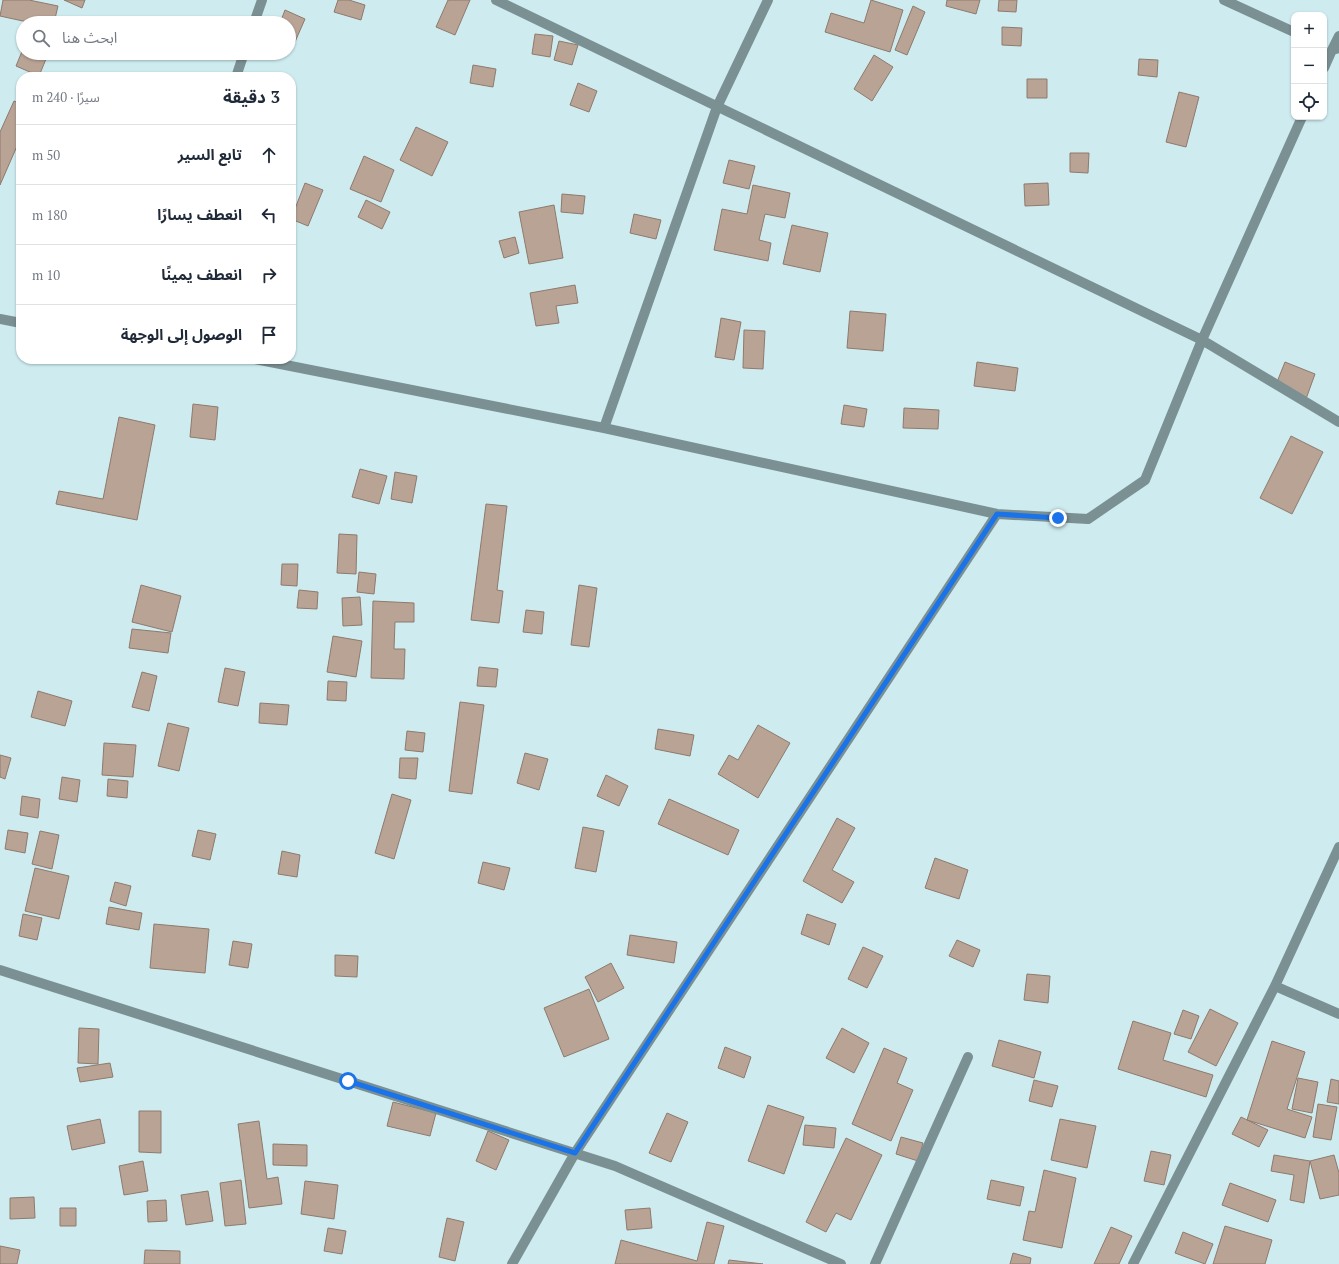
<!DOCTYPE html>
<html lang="ar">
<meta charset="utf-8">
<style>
:root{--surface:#fff;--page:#f2f2f3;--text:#1f2937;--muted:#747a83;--line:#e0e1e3}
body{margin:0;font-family:"PT Serif","Noto Sans Arabic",serif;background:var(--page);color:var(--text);direction:rtl}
.controls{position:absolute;right:12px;top:12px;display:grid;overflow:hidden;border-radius:8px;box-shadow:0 1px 3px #0004}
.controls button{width:36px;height:36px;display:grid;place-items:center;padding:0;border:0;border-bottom:1px solid var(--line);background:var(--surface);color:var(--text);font:20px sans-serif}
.stop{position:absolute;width:12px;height:12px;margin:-9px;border:3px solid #1a73e8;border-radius:50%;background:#fff}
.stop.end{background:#1a73e8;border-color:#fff;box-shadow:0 1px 4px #0008}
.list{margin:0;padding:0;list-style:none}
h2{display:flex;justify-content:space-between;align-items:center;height:52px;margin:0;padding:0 16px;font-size:17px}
h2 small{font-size:13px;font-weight:400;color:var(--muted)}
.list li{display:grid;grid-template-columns:26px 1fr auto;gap:12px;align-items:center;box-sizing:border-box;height:60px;padding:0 16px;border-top:1px solid var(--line)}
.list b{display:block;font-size:15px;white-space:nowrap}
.list em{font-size:13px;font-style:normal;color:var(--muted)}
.icon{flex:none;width:22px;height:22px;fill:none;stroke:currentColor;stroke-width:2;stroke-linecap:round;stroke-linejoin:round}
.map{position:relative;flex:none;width:1339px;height:1264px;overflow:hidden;direction:ltr}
.search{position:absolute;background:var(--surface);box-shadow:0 1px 3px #0004;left:16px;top:16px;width:280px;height:44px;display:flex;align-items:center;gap:10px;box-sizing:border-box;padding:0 14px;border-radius:22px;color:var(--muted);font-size:15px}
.panel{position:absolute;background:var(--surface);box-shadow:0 1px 3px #0004;left:16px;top:72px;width:280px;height:292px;border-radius:16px;direction:rtl}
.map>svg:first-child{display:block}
</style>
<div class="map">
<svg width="1339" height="1264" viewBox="0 0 1339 1264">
<rect width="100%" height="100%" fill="#ceecf0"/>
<!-- building -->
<path fill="#b8a395" stroke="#8e7a6d" d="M 3,0 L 29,0 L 58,6 L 54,23 L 32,23 L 0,16 Z
M 64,0 L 85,0 L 82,8 Z
M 338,0 L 349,0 L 365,5 L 361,20 L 334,12 Z
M 448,0 L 470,0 L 455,35 L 436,27 Z
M 871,0 L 903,10 L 890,52 L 825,32 L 831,13 L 864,23 Z
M 947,0 L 980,0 L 976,14 L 946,6 Z
M 999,0 L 1017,0 L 1016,12 L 998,11 Z
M 913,6 L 925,12 L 907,55 L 895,50 Z
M 285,10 L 305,19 L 291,51 L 289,50 L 289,23 L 280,23 Z
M 1002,27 L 1022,28 L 1021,46 L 1002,45 Z
M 535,34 L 553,36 L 550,57 L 532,54 Z
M 559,41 L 578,45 L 572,65 L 554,60 Z
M 23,49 L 23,53 L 34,53 L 46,59 L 39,76 L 16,66 Z
M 874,55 L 893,67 L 872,101 L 854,89 Z
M 1139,59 L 1158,60 L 1157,77 L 1138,75 Z
M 473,65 L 496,69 L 493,87 L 470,83 Z
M 1027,79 L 1047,79 L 1047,98 L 1027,98 Z
M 578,83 L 597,91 L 589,112 L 570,105 Z
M 1179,92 L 1199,97 L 1186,147 L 1166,142 Z
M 14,101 L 21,104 L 21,137 L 0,185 L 0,132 Z
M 416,127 L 448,142 L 432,176 L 400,160 Z
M 1070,153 L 1089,153 L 1088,173 L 1070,172 Z
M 364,156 L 394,170 L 381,202 L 350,189 Z
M 729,160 L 755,166 L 749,189 L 723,183 Z
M 305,183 L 323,190 L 308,226 L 291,219 Z
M 1048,183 L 1049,205 L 1025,206 L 1024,184 Z
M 753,185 L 790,193 L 785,218 L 765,214 L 759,240 L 771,243 L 768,261 L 714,250 L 722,209 L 747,214 Z
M 562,194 L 585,196 L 583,214 L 561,212 Z
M 366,200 L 390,212 L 382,229 L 358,217 Z
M 554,205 L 563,258 L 529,264 L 519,212 Z
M 634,214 L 661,220 L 656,239 L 630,233 Z
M 792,225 L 828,233 L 820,272 L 783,264 Z
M 515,237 L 519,253 L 504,258 L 499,241 Z
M 575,285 L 578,303 L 556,306 L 559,323 L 536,326 L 530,293 Z
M 850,311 L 886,314 L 883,351 L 847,348 Z
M 721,318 L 741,322 L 734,360 L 715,357 Z
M 744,330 L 765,331 L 763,369 L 743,368 Z
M 977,362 L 1018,368 L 1015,391 L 974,386 Z
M 1285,362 L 1315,374 L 1306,399 L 1275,387 Z
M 193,404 L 218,407 L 215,440 L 190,437 Z
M 844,405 L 867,409 L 864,427 L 841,424 Z
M 904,408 L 939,410 L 938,429 L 903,428 Z
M 119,417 L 155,425 L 137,520 L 56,504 L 59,491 L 103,499 Z
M 1291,436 L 1323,452 L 1292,514 L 1260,498 Z
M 360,469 L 387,476 L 379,504 L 352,497 Z
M 395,472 L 417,476 L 412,503 L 391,499 Z
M 486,504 L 507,506 L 497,590 L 503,591 L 499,623 L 471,620 Z
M 339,534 L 357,535 L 356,574 L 337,573 Z
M 282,564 L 298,564 L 297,586 L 281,585 Z
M 359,572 L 376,574 L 374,594 L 357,592 Z
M 141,585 L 181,596 L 172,632 L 132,622 Z
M 579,585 L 597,588 L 589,647 L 571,645 Z
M 299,590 L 318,592 L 317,609 L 297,608 Z
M 360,597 L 362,625 L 343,626 L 342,598 Z
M 373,601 L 414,603 L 414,622 L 395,622 L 394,649 L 405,649 L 404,679 L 371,678 Z
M 526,610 L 544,612 L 542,634 L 523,632 Z
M 132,629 L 171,633 L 168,653 L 129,648 Z
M 333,636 L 362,641 L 356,677 L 327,672 Z
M 479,667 L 498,669 L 496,687 L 477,686 Z
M 225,668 L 245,672 L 238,706 L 218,702 Z
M 142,672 L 157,676 L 149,711 L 132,707 Z
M 328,681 L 347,682 L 346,701 L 327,700 Z
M 38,691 L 72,701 L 65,726 L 31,717 Z
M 460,702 L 484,705 L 472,794 L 449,791 Z
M 260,703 L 289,705 L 287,725 L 259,723 Z
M 168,723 L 189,728 L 179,771 L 158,766 Z
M 758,725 L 790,743 L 758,798 L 718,774 L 729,755 L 738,760 Z
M 658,729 L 694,735 L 690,756 L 655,749 Z
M 407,731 L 425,733 L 423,752 L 405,750 Z
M 104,743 L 136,745 L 133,777 L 102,775 Z
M 525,753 L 548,759 L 539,790 L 517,783 Z
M 0,755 L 11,758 L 5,779 L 0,777 Z
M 400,758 L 418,758 L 416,779 L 399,778 Z
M 606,775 L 628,786 L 619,806 L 597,796 Z
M 62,777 L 80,780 L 77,802 L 59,799 Z
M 108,779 L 128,781 L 127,798 L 107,796 Z
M 392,794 L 411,800 L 394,859 L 375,853 Z
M 22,796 L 40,799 L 38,818 L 20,815 Z
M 669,799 L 739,830 L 728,855 L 658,824 Z
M 837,818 L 855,828 L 832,870 L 854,882 L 842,903 L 803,881 Z
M 583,827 L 604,831 L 596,872 L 575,868 Z
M 8,830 L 28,833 L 25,853 L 5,849 Z
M 198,830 L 216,834 L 210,860 L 192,856 Z
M 40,831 L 59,835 L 52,869 L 32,864 Z
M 282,851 L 300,855 L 297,877 L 278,874 Z
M 935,858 L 968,870 L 959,899 L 925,888 Z
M 483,862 L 510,868 L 504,890 L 478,883 Z
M 35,868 L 69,876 L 59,919 L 25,911 Z
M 115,882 L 131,886 L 126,906 L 110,901 Z
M 109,907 L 142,913 L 139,930 L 106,924 Z
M 23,914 L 42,918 L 37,940 L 19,936 Z
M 807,914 L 836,924 L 829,945 L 801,934 Z
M 154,924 L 209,929 L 205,973 L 150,968 Z
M 630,935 L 677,942 L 674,963 L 627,955 Z
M 957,940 L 980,950 L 973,967 L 949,956 Z
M 233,941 L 252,944 L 248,968 L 229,965 Z
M 863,947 L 883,956 L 867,988 L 848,979 Z
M 335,955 L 358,956 L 357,977 L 335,976 Z
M 611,963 L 624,988 L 598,1002 L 585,977 Z
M 1027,974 L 1050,976 L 1048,1003 L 1024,1000 Z
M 589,989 L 609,1039 L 564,1057 L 544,1008 Z
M 1210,1009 L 1238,1023 L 1216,1066 L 1188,1052 Z
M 1183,1010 L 1199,1016 L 1191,1039 L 1174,1034 Z
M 1133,1021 L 1171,1033 L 1163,1060 L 1213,1075 L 1206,1097 L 1118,1069 Z
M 79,1028 L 99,1029 L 98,1064 L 78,1063 Z
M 842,1028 L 869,1043 L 854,1073 L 826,1058 Z
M 999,1040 L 1041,1052 L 1034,1078 L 992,1066 Z
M 1272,1041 L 1305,1052 L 1287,1109 L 1312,1117 L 1305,1138 L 1247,1120 Z
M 725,1047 L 751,1057 L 744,1078 L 718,1068 Z
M 884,1048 L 907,1058 L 897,1083 L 913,1090 L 891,1141 L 852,1124 Z
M 110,1063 L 113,1077 L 80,1082 L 77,1068 Z
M 1298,1078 L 1318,1082 L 1312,1113 L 1292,1109 Z
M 1331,1079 L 1339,1081 L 1339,1104 L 1327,1102 Z
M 1034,1080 L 1058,1086 L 1052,1107 L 1029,1101 Z
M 393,1102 L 436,1113 L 430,1136 L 387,1126 Z
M 1318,1104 L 1337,1107 L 1331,1140 L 1313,1137 Z
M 768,1105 L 804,1117 L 784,1174 L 748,1161 Z
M 139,1111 L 161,1111 L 161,1153 L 139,1152 Z
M 667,1113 L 688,1122 L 671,1162 L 649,1153 Z
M 1241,1117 L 1268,1130 L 1259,1147 L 1232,1134 Z
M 100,1119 L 105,1143 L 72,1150 L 67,1126 Z
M 1060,1119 L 1096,1126 L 1087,1168 L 1051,1160 Z
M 259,1121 L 267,1179 L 278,1177 L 282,1204 L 249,1208 L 238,1124 Z
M 805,1125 L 836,1128 L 834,1148 L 803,1145 Z
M 488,1131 L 509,1140 L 496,1170 L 476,1161 Z
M 901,1137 L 923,1143 L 918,1161 L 896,1154 Z
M 846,1138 L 882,1155 L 851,1220 L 836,1213 L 826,1232 L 806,1222 Z
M 273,1144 L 307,1145 L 307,1166 L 273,1165 Z
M 1151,1151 L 1171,1155 L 1164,1185 L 1144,1181 Z
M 1274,1155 L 1310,1161 L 1304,1203 L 1290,1200 L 1294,1175 L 1271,1171 Z
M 1334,1155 L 1339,1173 L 1339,1195 L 1320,1199 L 1310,1161 Z
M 143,1161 L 148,1191 L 124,1195 L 119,1166 Z
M 1044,1170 L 1076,1178 L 1062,1248 L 1023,1240 L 1029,1211 L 1035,1212 Z
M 241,1180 L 246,1224 L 225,1226 L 220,1183 Z
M 991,1180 L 1024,1187 L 1020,1206 L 987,1199 Z
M 305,1181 L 338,1185 L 334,1219 L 301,1214 Z
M 1230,1183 L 1276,1200 L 1268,1222 L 1222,1205 Z
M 208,1191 L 213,1221 L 186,1225 L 181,1195 Z
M 34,1197 L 35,1218 L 10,1219 L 10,1198 Z
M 166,1200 L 167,1221 L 148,1222 L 147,1201 Z
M 60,1208 L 76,1208 L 76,1226 L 60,1226 Z
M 650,1208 L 652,1228 L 627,1230 L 625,1210 Z
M 447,1218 L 464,1222 L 455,1261 L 439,1257 Z
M 707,1222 L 724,1226 L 714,1264 L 615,1264 L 621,1240 L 697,1261 Z
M 1225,1226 L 1272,1240 L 1265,1264 L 1213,1264 Z
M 1111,1227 L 1132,1236 L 1119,1264 L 1094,1264 Z
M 328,1228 L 346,1231 L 342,1254 L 324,1251 Z
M 1183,1232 L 1213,1244 L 1205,1264 L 1175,1253 Z
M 0,1246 L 20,1250 L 17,1264 L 0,1264 Z
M 145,1250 L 180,1251 L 180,1264 L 144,1264 Z
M 1013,1253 L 1031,1258 L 1030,1264 L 1010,1264 Z
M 729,1260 L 763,1264 L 728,1264 Z"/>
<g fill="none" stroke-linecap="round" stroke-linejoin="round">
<!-- minor -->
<path stroke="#7b9093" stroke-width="10" d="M 496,0 L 1202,340 L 1339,422
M 1224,0 L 1294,32
M 254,23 L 262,0
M 1332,50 L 1339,36
M 1324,68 L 1332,50 L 1339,48
M 236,77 L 244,53
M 0,319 L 21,323
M 255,359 L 604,428 L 997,514 L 1088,519 L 1145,480 L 1202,340 L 1302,117
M 604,428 L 717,107 L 768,0
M 0,970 L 615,1166 L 841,1264
M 1275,986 L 1339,1014
M 512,1264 L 575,1153 L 997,514
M 875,1264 L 968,1057
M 1133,1264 L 1275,986 L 1339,847"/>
</g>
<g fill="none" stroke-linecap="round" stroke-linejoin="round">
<!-- route -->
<path stroke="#1a73e8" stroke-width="5" d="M 348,1081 L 575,1153 L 997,514 L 1058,518"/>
</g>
</svg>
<div class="controls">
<button>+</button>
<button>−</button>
<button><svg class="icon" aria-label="locate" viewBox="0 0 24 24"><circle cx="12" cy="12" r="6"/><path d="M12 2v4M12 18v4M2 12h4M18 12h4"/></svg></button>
</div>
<div class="stop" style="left:348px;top:1081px"></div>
<div class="stop end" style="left:1058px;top:518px"></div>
<div class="search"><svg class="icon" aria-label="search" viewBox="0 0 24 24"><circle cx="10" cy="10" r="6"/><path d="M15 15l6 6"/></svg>ابحث هنا</div>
<section class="panel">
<h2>3 دقيقة<small>سيرًا · 240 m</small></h2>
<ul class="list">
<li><svg class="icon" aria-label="ahead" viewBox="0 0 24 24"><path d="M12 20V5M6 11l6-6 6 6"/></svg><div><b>تابع السير</b></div><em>50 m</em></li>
<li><svg class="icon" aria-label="left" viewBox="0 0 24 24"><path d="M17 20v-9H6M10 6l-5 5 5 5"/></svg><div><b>انعطف يسارًا</b></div><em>180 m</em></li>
<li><svg class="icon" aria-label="right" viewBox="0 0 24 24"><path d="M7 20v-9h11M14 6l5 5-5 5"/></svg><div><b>انعطف يمينًا</b></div><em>10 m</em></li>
<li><svg class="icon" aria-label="arrive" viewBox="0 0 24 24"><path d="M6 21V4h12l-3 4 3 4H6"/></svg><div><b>الوصول إلى الوجهة</b></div></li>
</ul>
</section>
</div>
